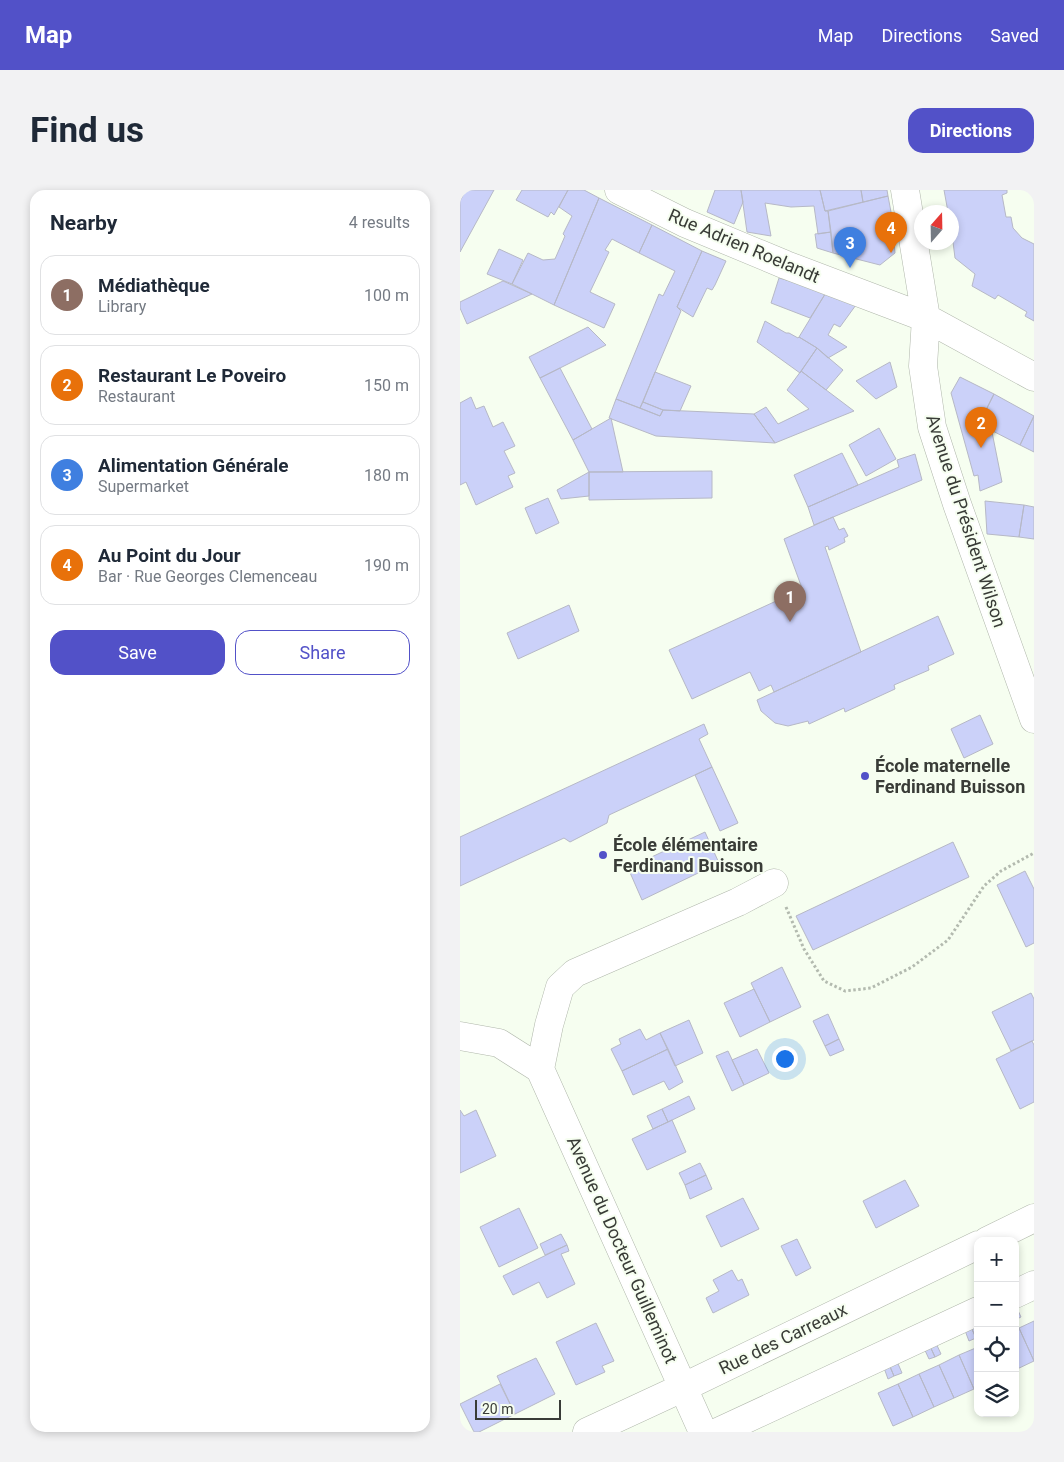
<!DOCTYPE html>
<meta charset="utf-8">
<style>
:root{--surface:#fff;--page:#f2f2f3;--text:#1f2937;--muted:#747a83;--line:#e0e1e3;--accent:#5251c8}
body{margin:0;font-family:Roboto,sans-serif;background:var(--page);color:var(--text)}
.controls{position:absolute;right:15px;bottom:15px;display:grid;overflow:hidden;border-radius:10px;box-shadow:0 2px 8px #0003}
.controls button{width:45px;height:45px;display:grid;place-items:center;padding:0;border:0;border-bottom:1px solid var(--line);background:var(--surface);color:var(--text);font:25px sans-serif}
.compass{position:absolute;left:454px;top:15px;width:45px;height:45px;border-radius:50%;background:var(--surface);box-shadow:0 2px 8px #0003;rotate:20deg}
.scale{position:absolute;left:15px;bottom:12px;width:86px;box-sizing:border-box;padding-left:5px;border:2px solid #393c37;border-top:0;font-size:14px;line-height:18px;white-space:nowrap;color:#393c37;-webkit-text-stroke:4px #f6fef0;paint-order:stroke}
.you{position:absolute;left:324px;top:868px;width:18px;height:18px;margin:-12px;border:4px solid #fff;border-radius:50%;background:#1a73e8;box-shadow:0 0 0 8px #1a73e833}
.badge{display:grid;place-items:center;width:32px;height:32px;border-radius:50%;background:var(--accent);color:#fff;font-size:16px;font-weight:700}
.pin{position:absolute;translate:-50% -41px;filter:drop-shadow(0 1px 2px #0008)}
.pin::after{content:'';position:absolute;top:26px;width:18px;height:15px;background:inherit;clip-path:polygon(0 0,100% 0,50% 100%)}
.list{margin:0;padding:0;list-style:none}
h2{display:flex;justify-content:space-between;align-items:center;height:65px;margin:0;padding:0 20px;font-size:21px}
h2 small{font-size:16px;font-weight:400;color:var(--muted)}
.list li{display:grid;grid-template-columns:32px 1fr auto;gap:15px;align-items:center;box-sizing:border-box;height:80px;margin:0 10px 10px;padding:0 10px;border:1px solid var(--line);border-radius:15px}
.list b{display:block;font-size:19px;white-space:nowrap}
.list p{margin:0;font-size:16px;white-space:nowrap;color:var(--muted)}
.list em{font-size:16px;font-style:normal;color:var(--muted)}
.actions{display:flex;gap:10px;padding:15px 20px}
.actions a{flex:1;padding:11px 0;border:1px solid var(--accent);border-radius:15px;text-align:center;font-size:18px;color:var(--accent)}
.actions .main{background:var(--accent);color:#fff}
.icon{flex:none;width:28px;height:28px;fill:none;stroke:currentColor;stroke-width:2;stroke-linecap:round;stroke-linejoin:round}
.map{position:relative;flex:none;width:574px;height:1242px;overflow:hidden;border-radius:15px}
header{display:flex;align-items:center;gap:30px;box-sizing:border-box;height:70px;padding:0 25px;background:var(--accent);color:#fff}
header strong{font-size:24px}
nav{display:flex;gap:28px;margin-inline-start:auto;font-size:18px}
.intro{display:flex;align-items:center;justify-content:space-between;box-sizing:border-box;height:120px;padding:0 30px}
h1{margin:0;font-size:35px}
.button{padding:12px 22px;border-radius:15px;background:var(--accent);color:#fff;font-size:18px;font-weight:700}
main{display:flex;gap:30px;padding:0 30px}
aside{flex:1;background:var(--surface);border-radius:15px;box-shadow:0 2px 8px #0003}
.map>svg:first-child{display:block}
</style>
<header>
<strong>Map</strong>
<nav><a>Map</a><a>Directions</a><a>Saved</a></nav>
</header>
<div class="intro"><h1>Find us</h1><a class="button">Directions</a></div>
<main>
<aside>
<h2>Nearby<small>4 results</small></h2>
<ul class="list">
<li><span class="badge" style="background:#8d6e63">1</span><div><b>Médiathèque</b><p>Library</p></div><em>100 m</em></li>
<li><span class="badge" style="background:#e8710a">2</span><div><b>Restaurant Le Poveiro</b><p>Restaurant</p></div><em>150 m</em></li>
<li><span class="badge" style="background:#3f7fe0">3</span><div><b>Alimentation Générale</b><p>Supermarket</p></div><em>180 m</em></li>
<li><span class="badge" style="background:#e8710a">4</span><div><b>Au Point du Jour</b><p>Bar · Rue Georges Clemenceau</p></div><em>190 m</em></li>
</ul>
<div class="actions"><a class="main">Save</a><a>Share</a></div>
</aside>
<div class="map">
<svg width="574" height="1242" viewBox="0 0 574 1242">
<rect width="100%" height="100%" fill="#f6fef0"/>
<!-- building -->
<path fill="#cbd1f9" stroke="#b6b8c6" d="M 6,0 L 34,0 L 0,62 L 0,11 Z
M 62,0 L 108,0 L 94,25 L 91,22 L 88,27 L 56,10 Z
M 108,0 L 124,0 L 139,8 L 94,115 L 52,94 L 68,63 L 83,70 L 95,69 L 105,46 L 103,44 L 112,26 L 99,17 Z
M 255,0 L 281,0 L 283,12 L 274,34 L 247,22 Z
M 281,0 L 360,0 L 365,21 L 368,21 L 371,42 L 358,44 L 354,16 L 331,17 L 305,13 L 311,46 L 287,42 Z
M 360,0 L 401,0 L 403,12 L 365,21 Z
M 401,0 L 427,0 L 428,6 L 403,12 Z
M 484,0 L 547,0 L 547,3 L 542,5 L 546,27 L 551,27 L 553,38 L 562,48 L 574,54 L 574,131 L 565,126 L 567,122 L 538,105 L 535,109 L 512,96 L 515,84 L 495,68 L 492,44 L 492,22 L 488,22 Z
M 428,6 L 434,38 L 433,41 L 435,63 L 420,75 L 373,63 L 368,21 Z
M 139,8 L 192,35 L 179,63 L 152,49 L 145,60 L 149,62 L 130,102 L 155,114 L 144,138 L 94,115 Z
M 192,35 L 242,61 L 217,117 L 221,121 L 180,218 L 156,209 L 199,104 L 203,106 L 215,81 L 179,63 Z
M 371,42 L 373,63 L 357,58 L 355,44 Z
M 39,59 L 63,70 L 52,94 L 27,84 Z
M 242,61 L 266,71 L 255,95 L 252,100 L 247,98 L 233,127 L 217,117 Z
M 319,88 L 367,101 L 350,128 L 311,113 Z
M 43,91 L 72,104 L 7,134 L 0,118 L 0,112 Z
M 367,101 L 401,108 L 380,137 L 374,134 L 368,145 L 387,157 L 368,168 L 357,158 L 339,147 Z
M 305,131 L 326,143 L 329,143 L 338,148 L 339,147 L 357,158 L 340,183 L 297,152 Z
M 128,137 L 146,155 L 80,188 L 69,167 Z
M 357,158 L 383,180 L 366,200 L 341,181 Z
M 430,172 L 437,197 L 416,209 L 396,191 Z
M 100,178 L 132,239 L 113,250 L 80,188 Z
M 341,181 L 394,221 L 315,253 L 294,224 L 306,217 L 318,234 L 349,219 L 327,200 Z
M 195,182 L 231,196 L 220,221 L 203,220 L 183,212 Z
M 500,187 L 534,204 L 523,226 L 523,236 L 532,242 L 542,292 L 520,301 L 518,285 L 514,286 L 491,203 Z
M 534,204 L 574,226 L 560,255 L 523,236 L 523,226 Z
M 11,207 L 16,219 L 24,216 L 33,237 L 43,232 L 55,256 L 44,261 L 55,283 L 48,286 L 53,297 L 16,315 L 6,292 L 0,295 L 0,213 Z
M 156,209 L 200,226 L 203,220 L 294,224 L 315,253 L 196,246 L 149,228 Z
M 183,212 L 203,220 L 200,226 L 180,218 Z
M 574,226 L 574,262 L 560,255 Z
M 151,228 L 163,282 L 129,282 L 113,250 Z
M 419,238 L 436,269 L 406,286 L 389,255 Z
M 382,263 L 398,295 L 348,317 L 334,285 Z
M 455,264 L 462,290 L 354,335 L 348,317 L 439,277 L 437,270 Z
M 252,281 L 252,308 L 129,310 L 129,282 Z
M 129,282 L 129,306 L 101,309 L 97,300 Z
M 88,308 L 99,333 L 76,344 L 65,318 Z
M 525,311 L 564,315 L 559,347 L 527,344 Z
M 564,315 L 574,317 L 574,349 L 559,347 Z
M 373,327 L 379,340 L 384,338 L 388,346 L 384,348 L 385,352 L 369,360 L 368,356 L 365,357 L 401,462 L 314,502 L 311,495 L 299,501 L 290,482 L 232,509 L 209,460 L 336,402 L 337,404 L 343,401 L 324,349 Z
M 109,415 L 119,441 L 58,469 L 47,443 Z
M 478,426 L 494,464 L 468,476 L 469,480 L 434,495 L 435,499 L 385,522 L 384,518 L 349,534 L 348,531 L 328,536 L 315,533 L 301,521 L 297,510 Z
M 520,525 L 533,554 L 504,568 L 491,539 Z
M 244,534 L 248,544 L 239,549 L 252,577 L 149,625 L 147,633 L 110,652 L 104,648 L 0,696 L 0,647 Z
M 252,577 L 278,633 L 260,641 L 235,585 Z
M 245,642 L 259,673 L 182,710 L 168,678 Z
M 493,652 L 509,687 L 353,760 L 336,726 Z
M 565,681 L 574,699 L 574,753 L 566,757 L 537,695 Z
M 322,777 L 341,817 L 310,832 L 291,793 Z
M 294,799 L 310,832 L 280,847 L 264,813 Z
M 571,803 L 574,809 L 574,850 L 551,861 L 532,822 Z
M 368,824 L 379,849 L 365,856 L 353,831 Z
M 229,830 L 243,863 L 215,876 L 200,843 Z
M 180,839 L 186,850 L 200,843 L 208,859 L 162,881 L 151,859 L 161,854 L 159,849 Z
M 379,849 L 384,860 L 370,866 L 365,856 Z
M 572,851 L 574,855 L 574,912 L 560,919 L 536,869 Z
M 208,859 L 223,892 L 209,900 L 204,891 L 173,905 L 162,881 Z
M 297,859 L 309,883 L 284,895 L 272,870 Z
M 268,861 L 284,895 L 272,901 L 256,866 Z
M 229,906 L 235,919 L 208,932 L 202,919 Z
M 202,919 L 208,932 L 193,939 L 187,926 Z
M 0,920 L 4,926 L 16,920 L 36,966 L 0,983 Z
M 212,930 L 226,962 L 187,980 L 172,949 Z
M 240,973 L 246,985 L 225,995 L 219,983 Z
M 246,985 L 252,999 L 230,1009 L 225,995 Z
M 445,990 L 459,1016 L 416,1038 L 403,1011 Z
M 283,1008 L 299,1039 L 261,1057 L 246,1026 Z
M 59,1018 L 78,1058 L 39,1077 L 20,1037 Z
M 101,1044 L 107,1055 L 85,1065 L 80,1054 Z
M 337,1049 L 351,1078 L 336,1086 L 321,1056 Z
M 107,1055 L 109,1061 L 101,1064 L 115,1094 L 87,1108 L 79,1092 L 53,1105 L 43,1086 Z
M 272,1080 L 278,1091 L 282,1089 L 289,1105 L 253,1123 L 246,1108 L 259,1101 L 253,1090 Z
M 555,1114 L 561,1127 L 555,1130 Z
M 574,1131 L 574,1171 L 559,1138 Z
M 136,1133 L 154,1171 L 142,1176 L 145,1182 L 116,1195 L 96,1152 Z
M 518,1134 L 518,1147 L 516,1148 L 510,1135 Z
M 510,1135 L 516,1148 L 509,1151 L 504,1138 Z
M 559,1138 L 574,1171 L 555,1180 L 555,1139 Z
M 475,1151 L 481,1164 L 475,1167 L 469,1154 Z
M 469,1154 L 475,1167 L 469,1169 L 463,1156 Z
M 518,1157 L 518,1197 L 514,1199 L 499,1165 Z
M 499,1165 L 514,1199 L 494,1208 L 479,1175 Z
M 76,1168 L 95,1204 L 55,1224 L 37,1186 Z
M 436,1169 L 442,1183 L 434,1186 L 428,1172 Z
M 428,1172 L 434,1186 L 428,1189 L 423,1175 Z
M 479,1175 L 494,1208 L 474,1217 L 459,1184 Z
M 459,1184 L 474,1217 L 453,1227 L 438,1194 Z
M 40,1194 L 55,1224 L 19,1242 L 14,1242 L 0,1214 Z
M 438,1194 L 453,1227 L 433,1236 L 418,1203 Z"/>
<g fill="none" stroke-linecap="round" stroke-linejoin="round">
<!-- minor casing -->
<g stroke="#b0b7ab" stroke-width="29">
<path id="minor" d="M 159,0 L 225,33 L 326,75 L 466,128 L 574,187
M 445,0 L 466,128 L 463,176 L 472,237 L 497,314 L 574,529
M 0,846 L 39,853 L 80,879
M 80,879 L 243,1242
M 80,879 L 89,835 L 100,797 L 115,783 L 278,712 L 314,693
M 527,1051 L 574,1028
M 555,1104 L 574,1095
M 127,1242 L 224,1197 L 518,1055
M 258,1242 L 518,1121"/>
</g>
<!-- path -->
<path stroke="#b3baaf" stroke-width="3" stroke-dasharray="2.5 2.5" stroke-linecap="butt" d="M 326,717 L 344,759 L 364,791 L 385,801 L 411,798 L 452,777 L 488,750 L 524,696 L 541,681 L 574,663"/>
<!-- minor -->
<use href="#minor" stroke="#fff" stroke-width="28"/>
</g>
<!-- markers -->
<g fill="#5251c8" stroke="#f6fef0" stroke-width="2">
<circle cx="405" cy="586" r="5"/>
<circle cx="143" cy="665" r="5"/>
</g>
<g text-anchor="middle" stroke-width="4" stroke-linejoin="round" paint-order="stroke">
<!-- street labels -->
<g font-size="18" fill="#393c37" stroke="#f6fef0">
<text transform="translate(284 56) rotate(23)" y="6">Rue Adrien Roelandt</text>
<text transform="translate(506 331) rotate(72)" y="6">Avenue du Président Wilson</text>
<text transform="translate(162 1060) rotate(66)" y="6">Avenue du Docteur Guilleminot</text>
<text transform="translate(323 1149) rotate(-26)" y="6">Rue des Carreaux</text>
</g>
<!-- poi labels -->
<g font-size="18" font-weight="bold" fill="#393c37" stroke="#f6fef0" text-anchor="start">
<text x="415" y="582">École maternelle<tspan x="415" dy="21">Ferdinand Buisson</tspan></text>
<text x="153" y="661">École élémentaire<tspan x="153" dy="21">Ferdinand Buisson</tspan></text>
</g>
</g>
</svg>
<div class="controls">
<button>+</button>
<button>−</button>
<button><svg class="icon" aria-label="locate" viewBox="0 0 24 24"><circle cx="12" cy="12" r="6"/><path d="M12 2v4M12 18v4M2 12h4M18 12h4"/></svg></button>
<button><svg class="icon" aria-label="layers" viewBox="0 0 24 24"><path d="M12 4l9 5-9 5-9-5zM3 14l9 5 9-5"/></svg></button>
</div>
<svg class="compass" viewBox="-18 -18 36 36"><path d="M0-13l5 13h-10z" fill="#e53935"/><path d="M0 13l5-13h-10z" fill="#747a83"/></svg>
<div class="scale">20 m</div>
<div class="you"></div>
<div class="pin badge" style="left:330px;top:432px;background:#8d6e63">1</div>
<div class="pin badge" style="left:521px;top:258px;background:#e8710a">2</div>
<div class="pin badge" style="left:390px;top:78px;background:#3f7fe0">3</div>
<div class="pin badge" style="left:431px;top:63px;background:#e8710a">4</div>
</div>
</main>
